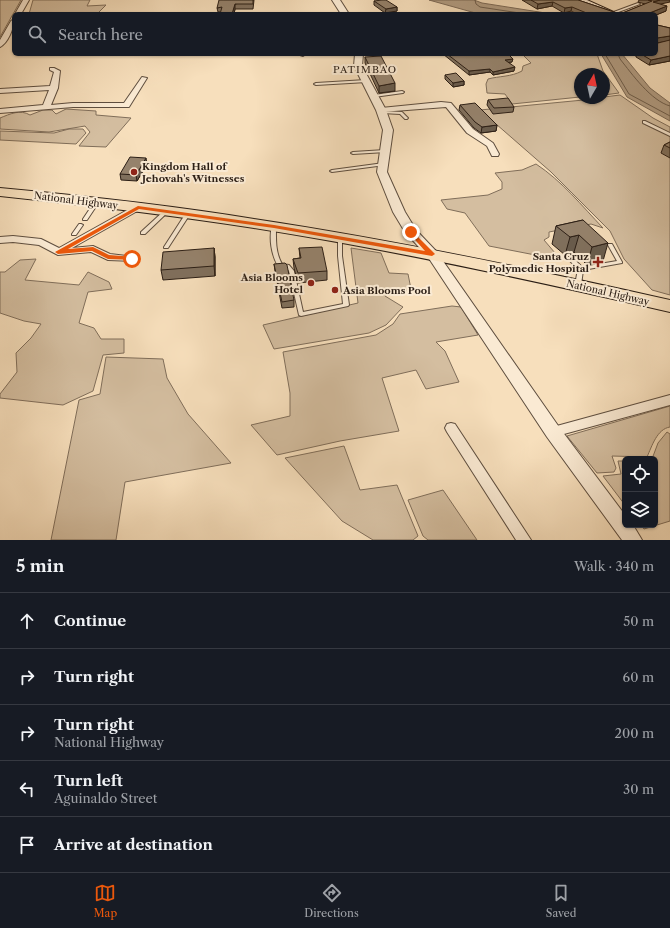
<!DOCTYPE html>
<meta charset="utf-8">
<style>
:root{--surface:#171b24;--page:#242831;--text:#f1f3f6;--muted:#9ea1a6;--line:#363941;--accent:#ea580c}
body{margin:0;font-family:"Libre Caslon Text",serif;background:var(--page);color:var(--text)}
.controls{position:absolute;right:12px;bottom:12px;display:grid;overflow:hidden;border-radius:6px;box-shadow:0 1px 3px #0004}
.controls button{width:36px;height:36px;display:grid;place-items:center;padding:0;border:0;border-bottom:1px solid var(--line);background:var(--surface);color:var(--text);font:20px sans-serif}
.compass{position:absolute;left:574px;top:68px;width:36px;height:36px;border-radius:50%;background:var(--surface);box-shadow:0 1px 3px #0004;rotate:9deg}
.stop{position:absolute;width:12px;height:12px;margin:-9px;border:3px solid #ea580c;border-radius:50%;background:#fff}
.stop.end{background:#ea580c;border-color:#fff;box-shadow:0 1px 4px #0008}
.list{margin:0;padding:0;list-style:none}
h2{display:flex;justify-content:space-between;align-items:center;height:52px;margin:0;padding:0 16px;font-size:17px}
h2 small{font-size:13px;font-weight:400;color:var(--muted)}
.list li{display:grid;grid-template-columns:26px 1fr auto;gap:12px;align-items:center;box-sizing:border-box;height:56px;padding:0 16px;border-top:1px solid var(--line)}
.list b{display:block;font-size:15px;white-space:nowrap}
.list p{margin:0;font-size:13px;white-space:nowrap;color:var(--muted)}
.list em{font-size:13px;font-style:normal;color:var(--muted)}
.icon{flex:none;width:22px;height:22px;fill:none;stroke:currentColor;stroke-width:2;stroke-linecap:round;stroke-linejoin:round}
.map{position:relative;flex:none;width:670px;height:540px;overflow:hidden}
.search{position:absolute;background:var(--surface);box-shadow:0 1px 3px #0004;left:12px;right:12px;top:12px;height:44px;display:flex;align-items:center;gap:10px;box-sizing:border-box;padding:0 14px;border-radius:6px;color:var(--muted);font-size:15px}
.sheet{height:332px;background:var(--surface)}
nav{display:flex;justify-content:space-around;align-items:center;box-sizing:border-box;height:56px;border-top:1px solid var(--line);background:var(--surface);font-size:11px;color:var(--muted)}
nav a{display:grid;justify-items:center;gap:2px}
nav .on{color:var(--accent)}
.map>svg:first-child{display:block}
</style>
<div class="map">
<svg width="670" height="540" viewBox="0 0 670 540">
<rect width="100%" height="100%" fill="#f7dfbc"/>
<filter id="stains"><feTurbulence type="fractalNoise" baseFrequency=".005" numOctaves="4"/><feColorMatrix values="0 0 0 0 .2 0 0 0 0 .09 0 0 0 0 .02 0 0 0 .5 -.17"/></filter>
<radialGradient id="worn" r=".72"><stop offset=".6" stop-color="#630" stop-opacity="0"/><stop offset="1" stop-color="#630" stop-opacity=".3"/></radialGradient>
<!-- green -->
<path fill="#d4bea0" stroke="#806e5a" d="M 0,0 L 21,0 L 0,37 Z
M 33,0 L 90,0 L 87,6 L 106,5 L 97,14 L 29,14 Z
M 522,54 L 597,54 L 603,71 L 619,93 L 604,95 L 604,74 L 580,74 L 580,97 L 512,104 L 505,94 L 487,93 L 486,84 L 488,79 C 499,76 511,77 522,71 L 523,66 L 531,63 Z
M 620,95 L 653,118 L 670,127 L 670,295 L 652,290 L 624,259 L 610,231 L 551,172 L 480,110 L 604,98 L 604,97 Z
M 66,109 L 96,111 L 96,115 L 131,118 L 106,147 L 79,146 L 90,132 L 85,126 L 49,132 L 0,129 L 0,118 C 10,114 20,109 30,115 L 43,110 L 52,110 L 56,114 Z
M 69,129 L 83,129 L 86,133 L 76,144 L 0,140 L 0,131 L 54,133 Z
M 536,164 C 562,181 582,206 603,228 L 591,224 L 549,232 L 549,237 L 544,240 L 561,260 L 489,246 L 465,213 L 447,209 L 441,200 L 488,195 L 502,189 L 502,182 L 495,173 L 522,170 Z
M 351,248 L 381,253 L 389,273 L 408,274 L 411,289 L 385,296 L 403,307 L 386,325 L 369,333 L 274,349 L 263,325 L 358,303 Z
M 36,259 L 25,280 L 79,285 L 88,272 L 109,282 L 112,289 L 88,292 L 79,323 L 94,328 L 101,339 L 124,339 L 124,353 L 103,355 L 93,391 L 63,405 L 0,398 L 0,394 L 17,372 L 16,353 L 31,338 L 41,324 L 24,321 L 0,313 L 0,272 L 5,272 L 20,260 Z
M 452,306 L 461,307 L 478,335 L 436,342 L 445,351 L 459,382 L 426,389 L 416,370 L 382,378 L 399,431 L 340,441 L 277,455 L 251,425 L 290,416 L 290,393 L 283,352 L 376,335 L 393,324 L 400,314 Z
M 106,357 L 163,359 L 167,378 L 188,414 L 231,463 L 125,482 L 116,540 L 51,540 L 79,400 L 100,394 Z
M 670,406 L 670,427 C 657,429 652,446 647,457 L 612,456 L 616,468 L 614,472 L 597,473 L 567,436 Z
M 667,432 L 670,434 L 670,521 L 644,529 L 641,525 L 655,525 L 655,459 L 652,459 L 658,443 Z
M 344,446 L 360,490 L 397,485 L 418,536 L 413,540 L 373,540 L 342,521 L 285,458 Z
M 618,461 L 625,461 L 625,505 L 603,476 L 621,474 Z
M 443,490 L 477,540 L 428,540 L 423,536 L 408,500 Z"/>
<!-- water -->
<path fill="#b29d83" stroke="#7c6a57" d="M 429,0 L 474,0 L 482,3 L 552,14 L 479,14 Z
M 601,54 L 622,54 L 650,88 L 670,103 L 670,121 L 627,97 Z"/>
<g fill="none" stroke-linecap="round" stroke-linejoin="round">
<!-- shore -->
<path stroke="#6e5e4c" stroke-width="1" d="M 475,0 L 476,4 L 480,7 L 526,14
M 605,54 L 629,94 L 670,116
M 618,54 L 620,59 C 632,74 651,101 670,106"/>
<!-- service casing -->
<g stroke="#5e4e3f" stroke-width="2">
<path id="service" d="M 638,3 L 640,4 L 613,14 L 611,13 Z
M 366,80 L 368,81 L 367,82 L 316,85 L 314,84 L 316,83 Z
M 402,91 L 404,92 L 403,93 L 374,97 L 372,96 L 374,95 Z
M 381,111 L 402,112 L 408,118 L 407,119 L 405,119 L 400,114 L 382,113 L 381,113 Z
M 643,121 L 645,121 L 670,133 L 670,136 L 643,123 Z
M 385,150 L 387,151 L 386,152 L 353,154 L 351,153 L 353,152 Z
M 384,163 L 386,164 L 385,165 L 332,172 L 330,171 L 332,170 Z
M 95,201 L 97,201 L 99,202 L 87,220 L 83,220 L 83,219 Z
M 165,210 L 167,210 L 169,211 L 145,234 L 141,234 L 141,232 Z
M 186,213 L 188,213 L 190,214 L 168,248 L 164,248 L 164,247 Z
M 79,224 L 81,224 L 83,225 L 76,235 L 72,235 L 72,234 Z
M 272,225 L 274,225 L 276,226 C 276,239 275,252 282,264 L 289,265 L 294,271 L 303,312 L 343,304 L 338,256 L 338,237 L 342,237 L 342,256 L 349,305 L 348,306 L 301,316 L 299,315 L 289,271 L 285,267 L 278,266 C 271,254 269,238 272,225 Z
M 608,244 L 612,244 L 622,262 L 622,263 L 583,270 L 581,285 L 578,287 L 576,286 L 575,285 L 578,269 L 568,259 L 568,257 L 572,257 L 582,267 L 617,261 L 608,245 Z"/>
</g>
<!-- minor casing -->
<g stroke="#5e4e3f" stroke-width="2">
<path id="minor" d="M 23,0 L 29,0 L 21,14 L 15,14 Z
M 14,19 C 14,28 8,43 0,47 L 0,40 L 11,21 Z
M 297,54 L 306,54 L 303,56 Z
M 50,68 L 54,68 L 60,71 L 58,88 L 51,105 L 73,103 L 124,103 L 142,77 L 147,78 L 129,107 L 73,107 L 0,113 L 0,109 L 43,105 L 49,90 L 0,93 L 0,89 L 50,86 L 54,72 L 50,70 Z
M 441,102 L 451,103 L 473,129 L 493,143 L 499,154 L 498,156 L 492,156 L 487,146 L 467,133 L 446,107 L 381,112 L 377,110 L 381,108 Z
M 138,204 L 142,207 L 141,209 L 72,248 L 93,246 L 110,254 L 135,257 L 137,259 L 135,261 L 108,260 L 91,252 L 58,255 L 39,245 L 13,242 L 0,243 L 0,237 L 13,236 L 41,239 L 59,248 Z
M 670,395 L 670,405 L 553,437 L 549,436 L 547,432 L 549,428 L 553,427 Z
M 451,423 L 455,424 L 531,540 L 516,540 L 447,432 L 445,428 L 447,424 Z"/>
</g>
<!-- tertiary casing -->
<g stroke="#5e4e3f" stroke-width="2">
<path id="tertiary" d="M 332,0 L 340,0 L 349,14 L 341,14 Z
M 355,54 L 363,54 L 362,66 L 386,110 L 393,130 L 387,172 L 405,212 L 416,230 L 436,251 L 559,427 L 625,515 L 625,525 L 633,525 L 642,540 L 622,540 L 547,437 L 428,257 L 405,232 L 393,212 L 377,172 L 383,130 L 376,110 L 354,66 Z"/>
</g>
<!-- secondary casing -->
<g stroke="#2b1e15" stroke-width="2">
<path id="secondary" d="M 576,0 L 587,0 L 618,14 L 606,14 Z"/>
</g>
<!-- primary casing -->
<g stroke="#2b1e15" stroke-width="2">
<path id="primary" d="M 0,188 C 85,196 170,205 254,219 C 394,240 532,269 670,300 L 670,312 C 532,280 394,250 254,228 C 170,215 85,205 0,196 Z"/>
</g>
<!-- service -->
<use href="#service" fill="#faead3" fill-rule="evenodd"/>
<!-- minor -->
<use href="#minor" fill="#faead3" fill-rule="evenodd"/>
<!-- tertiary -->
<use href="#tertiary" fill="#faead3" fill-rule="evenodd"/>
<!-- secondary -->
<use href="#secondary" fill="#faead3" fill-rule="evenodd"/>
<!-- primary -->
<use href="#primary" fill="#f7dfbc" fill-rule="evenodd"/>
</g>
<!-- wall -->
<path fill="#80705d" stroke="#2b1e15" d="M 254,0 L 253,9 L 235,9 L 234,14 L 220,14 L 220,12 L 218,12 L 217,8 Z
M 522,0 L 578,0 L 620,14 L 645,4 L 638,2 L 639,0 L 670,0 L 661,4 L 666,11 L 656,15 L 656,14 L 577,14 L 571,11 L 564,13 L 552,6 L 537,9 Z
M 374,1 L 397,7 L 397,11 L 385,13 L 374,5 Z
M 657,25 L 670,28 L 670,61 L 649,65 L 636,57 L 636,56 L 633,54 L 656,54 Z
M 443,54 L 508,54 L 512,62 L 509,62 L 514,71 L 493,75 L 490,72 L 469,75 Z
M 365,57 L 395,91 L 379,93 L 365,63 Z
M 445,75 L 464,81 L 464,85 L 453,87 L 445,79 Z
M 488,100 L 514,107 L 513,112 L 493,114 L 487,105 Z
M 460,105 L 497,125 L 496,131 L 481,133 L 474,128 L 459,110 Z
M 670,142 L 670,158 L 661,153 L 664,145 Z
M 147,164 L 137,181 L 121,180 L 120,174 Z
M 583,220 L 603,261 L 587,265 L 574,252 L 565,255 L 552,244 L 556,226 Z
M 214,248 L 215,257 L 215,276 L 163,280 L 161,270 Z
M 299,248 L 327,271 L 327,280 L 298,283 L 294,268 L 293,259 L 300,258 Z
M 274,264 L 294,300 L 294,307 L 282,308 L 275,271 Z"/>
<!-- shaded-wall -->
<path fill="#685b4c" stroke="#2b1e15" d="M 660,0 L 670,0 L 670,2 L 652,6 L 653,2 Z
M 553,2 L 552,6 L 537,9 L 538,4 Z
M 235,4 L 235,9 L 234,14 L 232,14 Z
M 667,6 L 666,11 L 656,15 L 656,14 L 647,14 Z
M 397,7 L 397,11 L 385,13 L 386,9 Z
M 572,7 L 571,11 L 564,13 L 565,8 Z
M 670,36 L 670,41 L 656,43 L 657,38 Z
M 670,56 L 670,61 L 649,65 L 651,60 Z
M 513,59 L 512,62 L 505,63 L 505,60 Z
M 515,67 L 514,71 L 493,75 L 493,72 Z
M 490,69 L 490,72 L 469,75 L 469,71 Z
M 464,81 L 464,85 L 453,87 L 453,83 Z
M 395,83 L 395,91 L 379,93 L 379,86 Z
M 497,125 L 496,131 L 481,133 L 482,127 Z
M 146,158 L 147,164 L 137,181 L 136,175 Z
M 579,235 L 574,252 L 565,255 L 570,237 Z
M 608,243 L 603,261 L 587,265 L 592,247 Z
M 214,248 L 215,257 L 215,276 L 214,266 Z"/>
<!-- building -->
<path fill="#95826c" stroke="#2b1e15" d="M 219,0 L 253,0 L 253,4 L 235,4 L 232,14 L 220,14 L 222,7 L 217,8 Z
M 382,0 L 386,0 L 397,7 L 386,9 L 374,1 Z
M 531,0 L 578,0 L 620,14 L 652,1 L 648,0 L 660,0 L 653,2 L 667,6 L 647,14 L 589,14 L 572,7 L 565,8 L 553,2 L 538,4 Z
M 656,23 L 657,25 L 670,28 L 670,36 L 657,38 L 656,42 L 658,43 L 670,40 L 670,56 L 651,60 L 641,54 L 656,54 Z
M 447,54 L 508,54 L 513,59 L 505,60 L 515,67 L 493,72 L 490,69 L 469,71 Z
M 381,56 L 395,83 L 379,86 L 365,57 Z
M 456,73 L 464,81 L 453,83 L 445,75 Z
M 508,98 L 514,107 L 494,108 L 488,100 Z
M 475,103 L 497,125 L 482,127 L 475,122 L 460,105 Z
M 670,142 L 670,148 L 664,145 Z
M 130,157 L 146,158 L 136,175 L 120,174 Z
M 583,220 L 608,243 L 592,247 L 579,235 L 570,237 L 556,226 Z
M 322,247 L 327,271 L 298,273 L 293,259 L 301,258 L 299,248 Z
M 214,248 L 214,266 L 161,270 L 163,252 Z
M 285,263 L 287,265 L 294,300 L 282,302 L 274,264 Z"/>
<!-- route -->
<path fill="#ea580c" d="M 138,206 L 274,225 L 425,251 L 408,232 L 411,230 L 435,254 L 432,256 L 274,228 L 139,209 L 68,249 L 93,247 L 109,255 L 135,257 L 135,260 L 108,259 L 92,251 L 58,254 L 55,252 Z"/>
<!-- markers -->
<g fill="#8f2418" stroke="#faead3" stroke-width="1.5">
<circle cx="134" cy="172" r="4"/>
<path d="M596 256h4v4h4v4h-4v4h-4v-4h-4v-4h4z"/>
<circle cx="311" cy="283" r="4"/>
<circle cx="335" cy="290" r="4"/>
</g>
<g text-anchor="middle" stroke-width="4" stroke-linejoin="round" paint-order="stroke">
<!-- far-quarter labels -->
<g font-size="10" letter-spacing="1" fill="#2b1e15" stroke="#faead3">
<text x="365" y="73">PATIMBAO</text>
</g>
<!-- poi labels -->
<g font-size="10" font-weight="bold" fill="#2b1e15" stroke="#faead3" text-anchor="start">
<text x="142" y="170">Kingdom Hall of<tspan x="142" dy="12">Jehovah's Witnesses</tspan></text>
<text x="589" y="260" text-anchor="end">Santa Cruz<tspan x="589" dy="12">Polymedic Hospital</tspan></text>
<text x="303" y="281" text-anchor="end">Asia Blooms<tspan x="303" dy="12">Hotel</tspan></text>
<text x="343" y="294">Asia Blooms Pool</text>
</g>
<!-- street labels -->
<g font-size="10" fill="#2b1e15" stroke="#faead3">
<text transform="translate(76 200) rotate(7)" y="4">National Highway</text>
<text transform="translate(608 292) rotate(13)" y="4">National Highway</text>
</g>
</g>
<rect width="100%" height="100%" filter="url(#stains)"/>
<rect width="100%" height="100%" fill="url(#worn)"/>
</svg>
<div class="controls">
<button><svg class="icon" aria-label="locate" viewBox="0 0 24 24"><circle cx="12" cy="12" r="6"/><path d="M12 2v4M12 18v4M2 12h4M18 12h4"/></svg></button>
<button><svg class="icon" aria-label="layers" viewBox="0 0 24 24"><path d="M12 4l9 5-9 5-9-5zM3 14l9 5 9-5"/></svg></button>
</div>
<svg class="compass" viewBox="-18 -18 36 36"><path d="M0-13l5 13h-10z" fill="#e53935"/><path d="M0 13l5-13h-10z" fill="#9ea1a6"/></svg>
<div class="stop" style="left:132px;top:259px"></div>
<div class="stop end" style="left:411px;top:232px"></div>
<div class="search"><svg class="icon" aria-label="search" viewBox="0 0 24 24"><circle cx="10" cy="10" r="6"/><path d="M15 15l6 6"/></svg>Search here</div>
</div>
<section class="sheet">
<h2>5 min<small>Walk · 340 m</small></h2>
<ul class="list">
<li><svg class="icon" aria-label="ahead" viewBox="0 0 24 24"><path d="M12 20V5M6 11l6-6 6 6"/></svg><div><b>Continue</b></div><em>50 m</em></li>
<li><svg class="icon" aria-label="right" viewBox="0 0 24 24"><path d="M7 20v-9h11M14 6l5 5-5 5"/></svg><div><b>Turn right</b></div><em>60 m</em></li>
<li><svg class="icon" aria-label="right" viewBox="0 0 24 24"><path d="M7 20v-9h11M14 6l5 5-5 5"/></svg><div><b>Turn right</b><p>National Highway</p></div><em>200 m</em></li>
<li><svg class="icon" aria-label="left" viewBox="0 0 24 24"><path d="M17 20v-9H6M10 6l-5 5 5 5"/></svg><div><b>Turn left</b><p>Aguinaldo Street</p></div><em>30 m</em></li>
<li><svg class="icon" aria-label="arrive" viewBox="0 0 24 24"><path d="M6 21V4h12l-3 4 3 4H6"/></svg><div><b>Arrive at destination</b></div></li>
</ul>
</section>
<nav>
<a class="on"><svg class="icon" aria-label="map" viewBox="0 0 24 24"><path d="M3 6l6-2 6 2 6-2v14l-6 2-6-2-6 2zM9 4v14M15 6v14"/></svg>Map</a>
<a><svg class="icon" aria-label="directions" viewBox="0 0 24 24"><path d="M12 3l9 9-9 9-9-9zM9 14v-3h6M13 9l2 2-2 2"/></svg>Directions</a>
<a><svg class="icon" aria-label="saved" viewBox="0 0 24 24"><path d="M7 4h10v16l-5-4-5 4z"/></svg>Saved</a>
</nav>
